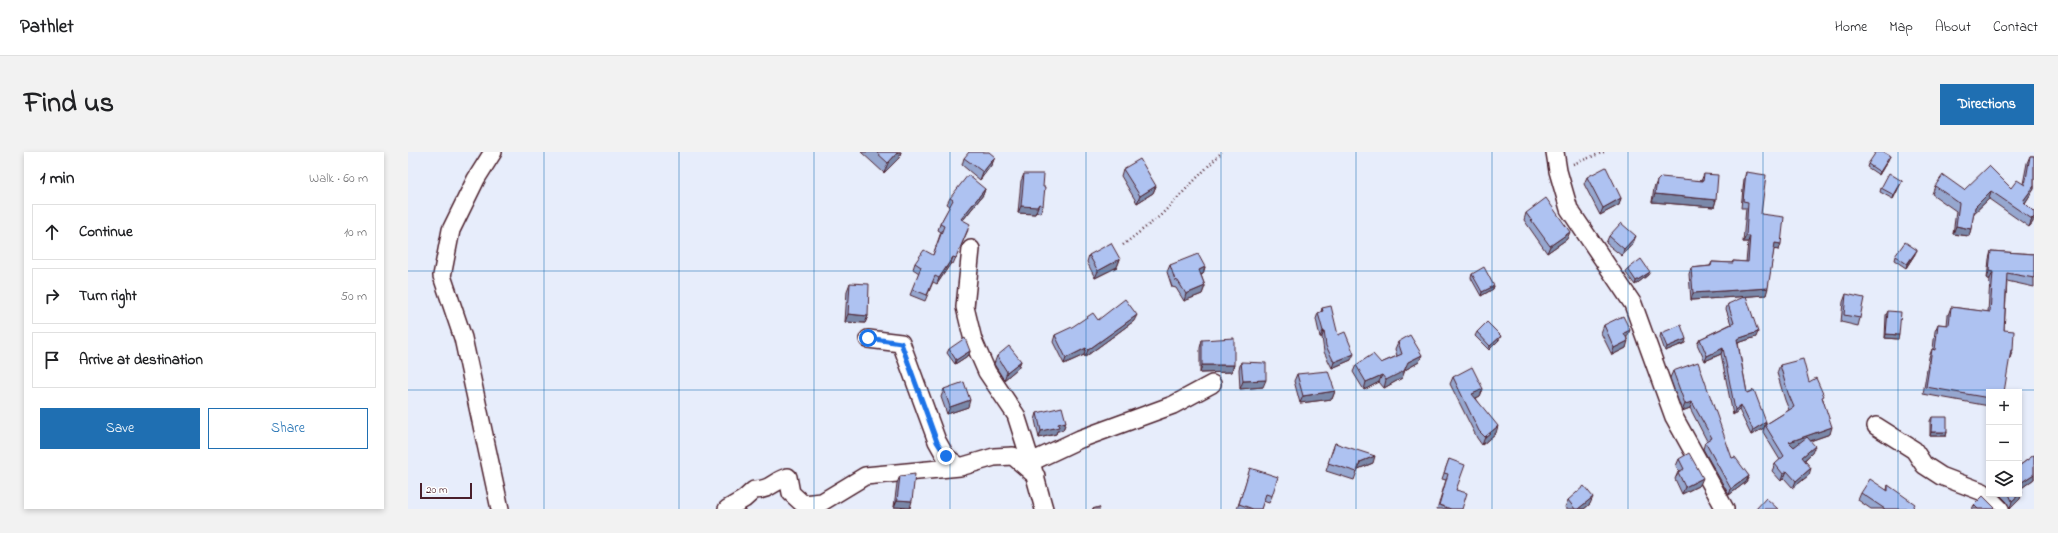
<!DOCTYPE html>
<meta charset="utf-8">
<style>
:root{--surface:#fff;--page:#f2f2f2;--text:#202124;--muted:#757577;--line:#e0e0e0;--accent:#1f6fb2}
body{margin:0;font-family:"Indie Flower",sans-serif;background:var(--page);color:var(--text)}
.controls{position:absolute;right:12px;bottom:12px;display:grid;overflow:hidden;border-radius:0px;box-shadow:0 2px 6px #0003}
.controls button{width:36px;height:36px;display:grid;place-items:center;padding:0;border:0;border-bottom:1px solid var(--line);background:var(--surface);color:var(--text);font:20px sans-serif}
.scale{position:absolute;left:12px;bottom:10px;width:52px;box-sizing:border-box;padding-left:4px;border:2px solid #4a1f2b;border-top:0;font-size:11px;line-height:14px;white-space:nowrap;color:#4a1f2b;-webkit-text-stroke:3px #fff;paint-order:stroke}
.stop{position:absolute;width:12px;height:12px;margin:-9px;border:3px solid #1a73e8;border-radius:50%;background:#fff}
.stop.end{background:#1a73e8;border-color:#fff;box-shadow:0 1px 4px #0008}
.list{margin:0;padding:0;list-style:none}
h2{display:flex;justify-content:space-between;align-items:center;height:52px;margin:0;padding:0 16px;font-size:17px}
h2 small{font-size:13px;font-weight:400;color:var(--muted)}
.list li{display:grid;grid-template-columns:26px 1fr auto;gap:12px;align-items:center;box-sizing:border-box;height:56px;margin:0 8px 8px;padding:0 8px;border:1px solid var(--line);border-radius:0px}
.list b{display:block;font-size:15px;white-space:nowrap}
.list em{font-size:13px;font-style:normal;color:var(--muted)}
.actions{display:flex;gap:8px;padding:12px 16px}
.actions a{flex:1;padding:9px 0;border:1px solid var(--accent);border-radius:0px;text-align:center;font-size:14px;color:var(--accent)}
.actions .main{background:var(--accent);color:#fff}
.icon{flex:none;width:22px;height:22px;fill:none;stroke:currentColor;stroke-width:2;stroke-linecap:round;stroke-linejoin:round}
.map{position:relative;flex:none;width:1626px;height:357px;overflow:hidden;border-radius:0px}
header{display:flex;align-items:center;gap:24px;box-sizing:border-box;height:56px;padding:0 20px;background:var(--surface);border-bottom:1px solid var(--line)}
header strong{font-size:19px}
nav{display:flex;gap:22px;margin-inline-start:auto;font-size:14px}
.intro{display:flex;align-items:center;justify-content:space-between;box-sizing:border-box;height:96px;padding:0 24px}
h1{margin:0;font-size:28px}
.button{padding:10px 18px;border-radius:0px;background:var(--accent);color:#fff;font-size:14px;font-weight:700}
main{display:flex;gap:24px;padding:0 24px}
aside{flex:1;background:var(--surface);border-radius:0px;box-shadow:0 2px 6px #0003}
.map>svg:first-child{display:block}
</style>
<header>
<strong>Pathlet</strong>
<nav><a>Home</a><a>Map</a><a>About</a><a>Contact</a></nav>
</header>
<div class="intro"><h1>Find us</h1><a class="button">Directions</a></div>
<main>
<aside>
<h2>1 min<small>Walk · 60 m</small></h2>
<ul class="list">
<li><svg class="icon" aria-label="ahead" viewBox="0 0 24 24"><path d="M12 20V5M6 11l6-6 6 6"/></svg><div><b>Continue</b></div><em>10 m</em></li>
<li><svg class="icon" aria-label="right" viewBox="0 0 24 24"><path d="M7 20v-9h11M14 6l5 5-5 5"/></svg><div><b>Turn right</b></div><em>50 m</em></li>
<li><svg class="icon" aria-label="arrive" viewBox="0 0 24 24"><path d="M6 21V4h12l-3 4 3 4H6"/></svg><div><b>Arrive at destination</b></div></li>
</ul>
<div class="actions"><a class="main">Save</a><a>Share</a></div>
</aside>
<div class="map">
<svg width="1626" height="357" viewBox="0 0 1626 357">
<rect width="100%" height="100%" fill="#e7edfb"/>
<filter id="ink" filterUnits="userSpaceOnUse"><feTurbulence type="fractalNoise" baseFrequency=".025" numOctaves="2"/><feDisplacementMap in="SourceGraphic" scale="8" xChannelSelector="R" yChannelSelector="G"/><feConvolveMatrix kernelMatrix="1 2 1 2 8 2 1 2 1" color-interpolation-filters="sRGB"/></filter>
<g filter="url(#ink)">
<g fill="none" stroke-linecap="round" stroke-linejoin="round">
<!-- street casing -->
<g stroke="#4a1f2b" stroke-width="20">
<path id="street" d="M 85,0 L 68,27 L 43,78 L 34,124 L 55,186 L 92,357
M 1147,0 L 1150,19 L 1161,57 L 1225,152 L 1266,265 L 1317,357
M 563,97 L 557,155 L 565,188 L 579,220 L 608,263 L 623,310 L 636,357
M 460,187 L 493,191 L 529,289 L 538,305 L 552,315
M 1468,274 L 1506,298 L 1516,313 L 1533,324 L 1575,340 L 1592,357
M 623,310 L 672,287 L 765,253 L 804,232
M 319,357 L 336,347 L 346,338 C 363,338 365,329 380,325 L 383,341 L 395,352 L 414,350 L 457,324 L 552,315 L 586,305 L 605,304 L 628,324"/>
</g>
<!-- path -->
<path stroke="#4a1f2b" stroke-width="2.5" stroke-dasharray="1 3" stroke-linecap="butt" d="M 1165,12 L 1196,0
M 715,93 L 752,64 L 814,0"/>
<!-- street -->
<use href="#street" stroke="#fff" stroke-width="17"/>
</g>
<!-- wall -->
<path fill="#96a7cf" stroke="#4a1f2b" d="M 453,0 L 493,0 L 491,6 L 476,21 Z
M 1622,4 L 1626,4 L 1626,37 L 1617,51 L 1625,70 L 1621,75 L 1581,47 L 1566,61 L 1561,84 L 1545,82 L 1548,59 L 1524,42 L 1527,34 L 1556,38 L 1603,36 L 1615,32 L 1619,11 Z
M 587,5 L 584,12 L 572,28 L 554,13 L 556,6 Z
M 1480,8 L 1471,23 L 1459,15 L 1460,12 Z
M 715,17 L 748,34 L 745,41 L 729,51 L 713,24 Z
M 1338,20 L 1353,62 L 1371,98 L 1366,97 L 1358,143 L 1283,148 L 1281,122 L 1283,116 L 1302,114 L 1304,110 L 1324,111 L 1325,109 L 1338,110 L 1340,90 L 1335,90 L 1338,56 L 1333,56 L 1336,27 Z
M 616,22 L 635,54 L 632,61 L 628,59 L 627,62 L 610,61 L 613,29 Z
M 1296,22 L 1308,48 L 1306,55 L 1244,50 L 1246,36 L 1249,29 L 1293,29 Z
M 1179,25 L 1213,46 L 1211,53 L 1192,63 L 1176,32 Z
M 1494,29 L 1485,47 L 1472,40 L 1473,36 Z
M 577,37 L 575,43 L 555,68 L 560,78 L 545,112 L 543,111 L 529,132 L 525,130 L 517,149 L 502,143 L 511,121 L 505,117 L 507,111 L 525,103 L 533,80 L 530,78 L 532,72 L 542,54 L 539,52 L 542,46 Z
M 1118,61 L 1159,87 L 1139,101 L 1116,68 Z
M 1201,84 L 1225,91 L 1214,104 L 1198,91 Z
M 1583,99 L 1626,102 L 1626,135 L 1599,129 L 1596,178 L 1602,206 L 1581,240 L 1581,254 L 1515,242 L 1521,205 L 1524,197 L 1525,197 L 1527,179 L 1530,172 L 1539,173 L 1540,163 L 1543,155 L 1580,160 L 1582,127 L 1579,127 L 1581,107 Z
M 1507,102 L 1498,116 L 1486,108 L 1487,104 Z
M 681,103 L 712,107 L 709,115 L 687,126 L 679,110 Z
M 762,113 L 797,115 L 795,122 L 793,123 L 797,134 L 794,142 L 776,149 L 768,136 L 764,135 L 759,120 Z
M 1220,117 L 1240,123 L 1227,133 L 1218,121 Z
M 1064,122 L 1086,134 L 1085,137 L 1073,144 L 1063,126 Z
M 442,131 L 460,164 L 457,171 L 437,170 L 439,139 Z
M 1438,142 L 1452,166 L 1450,174 L 1433,170 L 1435,150 Z
M 1320,152 L 1348,185 L 1330,191 L 1339,241 L 1357,273 L 1381,258 L 1377,248 L 1369,221 L 1372,213 L 1401,230 L 1415,247 L 1422,282 L 1402,289 L 1404,301 L 1397,308 L 1401,323 L 1385,336 L 1376,326 L 1373,329 L 1364,319 L 1367,312 L 1372,308 L 1355,280 L 1356,276 L 1343,283 L 1331,258 L 1325,263 L 1313,202 L 1297,209 L 1289,192 L 1292,187 L 1323,172 L 1318,157 Z
M 914,156 L 943,208 L 924,216 L 916,200 L 914,185 L 912,185 L 908,167 L 910,161 L 913,160 Z
M 1480,159 L 1490,187 L 1477,186 L 1478,163 Z
M 690,168 L 726,169 L 677,205 L 676,203 L 656,212 L 645,190 L 647,183 Z
M 1196,173 L 1219,185 L 1218,196 L 1204,203 L 1193,181 Z
M 1069,180 L 1091,188 L 1081,198 L 1067,184 Z
M 1253,181 L 1277,191 L 1257,199 L 1252,185 Z
M 794,188 L 826,213 L 823,220 L 792,221 L 792,196 Z
M 990,190 L 1011,210 L 997,218 L 994,226 L 976,236 L 971,230 L 956,238 L 945,220 L 948,213 L 973,211 L 989,204 L 987,197 Z
M 541,197 L 562,199 L 561,203 L 547,212 L 539,201 Z
M 589,204 L 613,209 L 610,216 L 596,228 L 586,212 Z
M 833,210 L 855,235 L 832,237 L 831,217 Z
M 1265,219 L 1324,306 L 1341,324 L 1338,330 L 1321,343 L 1295,297 L 1297,290 L 1299,289 L 1282,256 L 1274,259 L 1262,226 Z
M 889,222 L 927,239 L 924,247 L 892,251 L 886,229 Z
M 1045,225 L 1075,237 L 1072,244 L 1068,246 L 1088,281 L 1074,293 L 1069,286 L 1042,232 Z
M 536,237 L 560,255 L 539,262 L 533,245 Z
M 629,261 L 658,270 L 655,278 L 649,279 L 648,282 L 631,286 L 627,268 Z
M 1524,265 L 1539,280 L 1538,284 L 1522,284 L 1522,269 Z
M 927,291 L 965,311 L 950,317 L 946,328 L 918,319 Z
M 1626,303 L 1626,327 L 1612,337 L 1614,340 L 1612,347 L 1602,357 L 1599,350 L 1591,342 L 1611,342 L 1611,314 Z
M 1041,307 L 1048,338 L 1054,357 L 1029,357 L 1038,328 L 1034,327 Z
M 1271,307 L 1292,333 L 1274,342 L 1267,327 L 1270,320 L 1271,319 L 1268,314 Z
M 492,324 L 502,356 L 486,355 L 489,331 Z
M 840,324 L 864,344 L 861,351 L 855,349 L 853,357 L 829,357 Z
M 1480,333 L 1506,357 L 1463,357 L 1450,348 L 1453,341 L 1479,338 Z
M 1160,348 L 1182,352 L 1176,357 L 1158,357 L 1157,355 Z
M 1566,353 L 1588,357 L 1564,357 Z"/>
<!-- shaded-wall -->
<path fill="#7a88a9" stroke="#4a1f2b" d="M 490,0 L 493,0 L 491,6 L 476,21 L 480,11 Z
M 1482,4 L 1480,8 L 1471,23 L 1472,20 Z
M 587,5 L 584,12 L 572,28 L 575,20 Z
M 1494,29 L 1485,47 L 1486,43 Z
M 748,34 L 745,41 L 729,51 L 732,44 Z
M 1626,34 L 1626,37 L 1613,57 L 1615,49 Z
M 577,37 L 575,43 L 551,73 L 553,67 Z
M 1583,39 L 1581,47 L 1564,63 L 1567,55 Z
M 1247,42 L 1308,48 L 1306,55 L 1244,50 Z
M 1213,46 L 1211,53 L 1192,63 L 1195,56 Z
M 631,52 L 627,62 L 610,61 L 613,54 Z
M 1626,65 L 1625,70 L 1621,75 L 1624,67 Z
M 1548,74 L 1563,77 L 1561,84 L 1545,82 Z
M 1162,80 L 1159,87 L 1139,101 L 1142,94 Z
M 1228,84 L 1225,91 L 1214,104 L 1216,97 Z
M 1338,84 L 1342,84 L 1340,90 L 1335,90 Z
M 1367,91 L 1373,92 L 1371,98 L 1364,97 Z
M 1509,98 L 1507,102 L 1498,116 L 1499,112 Z
M 545,105 L 543,111 L 529,132 L 531,126 Z
M 712,107 L 709,115 L 687,126 L 690,119 Z
M 797,115 L 795,122 L 788,125 L 791,118 Z
M 1581,119 L 1585,120 L 1582,127 L 1579,127 Z
M 1242,120 L 1240,123 L 1227,133 L 1228,129 Z
M 797,134 L 794,142 L 776,149 L 778,142 Z
M 1086,134 L 1085,137 L 1073,144 L 1074,140 Z
M 1360,136 L 1358,143 L 1283,148 L 1285,141 Z
M 440,162 L 460,164 L 457,171 L 437,170 Z
M 729,163 L 726,169 L 677,205 L 680,198 Z
M 1222,178 L 1219,185 L 1213,188 L 1216,181 Z
M 915,179 L 916,179 L 914,185 L 912,185 Z
M 1350,180 L 1348,185 L 1327,192 L 1329,187 Z
M 1478,182 L 1491,183 L 1490,187 L 1477,186 Z
M 1093,184 L 1091,188 L 1081,198 L 1082,194 Z
M 1278,187 L 1277,191 L 1257,199 L 1259,195 Z
M 1220,189 L 1218,196 L 1204,203 L 1206,196 Z
M 678,196 L 676,203 L 656,212 L 658,206 Z
M 1315,196 L 1313,202 L 1297,209 L 1299,204 Z
M 1603,198 L 1605,198 L 1602,206 L 1601,206 Z
M 562,199 L 561,203 L 547,212 L 548,208 Z
M 946,202 L 943,208 L 924,216 L 926,210 Z
M 1014,203 L 1011,210 L 997,218 L 994,226 L 976,236 L 978,228 L 1000,210 Z
M 613,209 L 610,216 L 596,228 L 599,220 Z
M 794,213 L 826,213 L 823,220 L 792,221 Z
M 974,223 L 971,230 L 956,238 L 958,230 Z
M 858,228 L 855,235 L 832,237 L 835,229 Z
M 1075,237 L 1072,244 L 1062,249 L 1064,242 Z
M 927,239 L 924,247 L 892,251 L 895,244 Z
M 562,248 L 560,255 L 539,262 L 542,255 Z
M 1284,250 L 1282,256 L 1274,259 L 1277,252 Z
M 1333,253 L 1331,258 L 1325,263 L 1327,258 Z
M 658,270 L 655,278 L 649,279 L 648,282 L 631,286 L 633,279 L 650,272 Z
M 1358,270 L 1356,276 L 1343,283 L 1345,278 Z
M 1090,274 L 1088,281 L 1074,293 L 1077,285 Z
M 1424,275 L 1422,282 L 1379,297 L 1381,290 Z
M 1523,280 L 1539,280 L 1538,284 L 1522,284 Z
M 1407,294 L 1404,301 L 1392,312 L 1394,305 Z
M 967,304 L 965,311 L 950,317 L 952,310 Z
M 1403,316 L 1401,323 L 1385,336 L 1388,329 Z
M 1379,319 L 1376,326 L 1373,329 L 1375,322 Z
M 1626,322 L 1626,327 L 1611,338 L 1611,332 Z
M 1341,324 L 1338,330 L 1321,343 L 1323,337 Z
M 1295,326 L 1292,333 L 1274,342 L 1277,335 Z
M 1614,340 L 1612,347 L 1602,357 L 1604,349 Z
M 1185,345 L 1182,352 L 1176,357 L 1170,357 Z
M 489,348 L 504,349 L 502,356 L 486,355 Z"/>
<!-- building -->
<path fill="#aec2f1" stroke="#4a1f2b" d="M 468,0 L 490,0 L 480,11 Z
M 561,0 L 581,0 L 587,5 L 575,20 L 556,6 Z
M 1468,0 L 1475,0 L 1482,4 L 1472,20 L 1460,12 Z
M 1622,4 L 1626,4 L 1626,34 L 1615,49 L 1626,60 L 1626,65 L 1624,67 L 1583,39 L 1567,55 L 1563,77 L 1548,74 L 1551,51 L 1527,34 L 1535,23 L 1556,38 L 1581,14 L 1603,36 L 1609,28 L 1617,33 Z
M 732,7 L 748,34 L 732,44 L 715,17 Z
M 1198,15 L 1213,46 L 1195,56 L 1179,25 Z
M 1338,20 L 1358,23 L 1353,62 L 1376,65 L 1373,92 L 1367,91 L 1360,136 L 1285,141 L 1283,116 L 1303,114 L 1304,110 L 1325,111 L 1325,109 L 1340,110 L 1342,84 L 1338,84 L 1340,50 L 1335,49 Z
M 1481,21 L 1494,29 L 1486,43 L 1473,36 Z
M 616,22 L 636,22 L 635,35 L 637,35 L 635,54 L 631,52 L 629,55 L 613,54 Z
M 1296,22 L 1310,23 L 1308,48 L 1247,42 L 1249,29 L 1253,25 L 1295,29 Z
M 560,23 L 577,37 L 553,67 L 562,72 L 548,106 L 545,105 L 531,126 L 527,124 L 519,143 L 504,137 L 513,115 L 507,111 L 516,98 L 525,103 L 536,74 L 532,72 L 545,48 L 542,46 Z
M 1138,46 L 1162,80 L 1142,94 L 1118,61 Z
M 1213,71 L 1228,84 L 1216,97 L 1201,84 Z
M 1497,90 L 1509,98 L 1499,112 L 1487,104 Z
M 703,91 L 712,107 L 690,119 L 681,103 Z
M 1583,99 L 1626,102 L 1626,126 L 1599,121 L 1596,178 L 1606,179 L 1605,198 L 1603,198 L 1596,240 L 1581,240 L 1581,246 L 1518,235 L 1524,197 L 1527,198 L 1530,172 L 1541,173 L 1543,155 L 1582,160 L 1585,120 L 1581,119 Z
M 790,102 L 797,115 L 791,118 L 797,134 L 778,142 L 770,129 L 767,128 L 762,113 Z
M 1233,107 L 1242,120 L 1228,129 L 1220,117 Z
M 1076,115 L 1086,134 L 1074,140 L 1064,122 Z
M 442,131 L 461,132 L 460,164 L 440,162 Z
M 1438,142 L 1456,146 L 1452,166 L 1436,163 Z
M 1338,144 L 1350,180 L 1329,187 L 1339,241 L 1346,238 L 1358,270 L 1345,278 L 1333,253 L 1327,258 L 1315,196 L 1299,204 L 1292,187 L 1326,171 L 1320,152 Z
M 717,147 L 729,163 L 680,198 L 678,196 L 658,206 L 647,183 L 664,175 L 685,161 L 690,168 Z
M 923,154 L 930,183 L 937,180 L 946,202 L 926,210 L 918,194 L 916,179 L 915,179 L 910,161 L 915,159 L 914,156 Z
M 1480,159 L 1493,160 L 1491,183 L 1478,182 Z
M 1215,164 L 1222,178 L 1216,181 L 1220,189 L 1206,196 L 1196,173 Z
M 1079,170 L 1093,184 L 1082,194 L 1069,180 Z
M 1273,173 L 1278,187 L 1259,195 L 1253,181 Z
M 1002,183 L 1014,203 L 1000,210 L 996,219 L 978,228 L 974,223 L 958,230 L 948,213 L 965,202 L 973,211 L 994,202 L 990,190 Z
M 557,186 L 562,199 L 548,208 L 541,197 Z
M 826,186 L 826,213 L 794,213 L 794,188 Z
M 601,194 L 613,209 L 599,220 L 589,204 Z
M 1395,207 L 1401,230 L 1408,226 L 1416,244 L 1414,245 L 1424,275 L 1381,290 L 1386,295 L 1399,285 L 1407,294 L 1394,305 L 1403,316 L 1388,329 L 1379,319 L 1375,322 L 1367,312 L 1376,304 L 1357,273 L 1386,255 L 1380,241 L 1372,213 Z
M 833,210 L 858,211 L 858,228 L 835,229 Z
M 1290,210 L 1324,306 L 1327,305 L 1341,324 L 1323,337 L 1297,290 L 1304,286 L 1284,250 L 1277,252 L 1265,219 Z
M 1064,215 L 1075,237 L 1064,242 L 1090,274 L 1077,285 L 1071,279 L 1045,225 Z
M 920,219 L 927,239 L 895,244 L 889,222 Z
M 556,230 L 562,248 L 542,255 L 536,237 Z
M 654,255 L 658,270 L 650,272 L 651,275 L 633,279 L 629,261 Z
M 1524,265 L 1539,265 L 1539,280 L 1523,280 Z
M 927,291 L 967,304 L 952,310 L 949,320 L 920,311 Z
M 1281,301 L 1295,326 L 1277,335 L 1270,320 L 1276,317 L 1271,307 Z
M 1626,303 L 1626,322 L 1611,332 L 1611,314 Z
M 1041,307 L 1057,313 L 1048,338 L 1059,341 L 1054,357 L 1043,357 L 1031,353 L 1040,322 L 1036,321 Z
M 842,316 L 870,325 L 864,344 L 858,342 L 853,357 L 845,357 L 831,352 Z
M 507,322 L 504,349 L 489,348 L 492,324 Z
M 1462,327 L 1480,339 L 1480,333 L 1507,352 L 1504,357 L 1477,357 L 1453,341 Z
M 1176,334 L 1185,345 L 1170,357 L 1167,357 L 1160,348 Z
M 1611,336 L 1614,340 L 1604,349 L 1601,342 L 1611,342 Z
M 1575,344 L 1588,357 L 1570,357 L 1566,353 Z
M 1358,346 L 1370,357 L 1348,357 Z
M 691,355 L 692,357 L 684,357 Z"/>
</g>
<g fill="none" stroke-linecap="round" stroke-linejoin="round" filter="url(#ink)">
<!-- route -->
<path stroke="#1a73e8" stroke-width="5" d="M 460,186 L 493,191 L 529,290 L 538,304"/>
</g>
<!-- grid -->
<path fill="none" stroke="#1f6fb2" stroke-width="1" stroke-opacity="0.55" d="M 136,0 L 136,357M 271,0 L 271,357M 406,0 L 406,357M 542,0 L 542,357M 678,0 L 678,357M 813,0 L 813,357M 948,0 L 948,357M 1084,0 L 1084,357M 1220,0 L 1220,357M 1355,0 L 1355,357M 1490,0 L 1490,357M 0,119 L 1626,119M 0,238 L 1626,238"/>
</svg>
<div class="controls">
<button>+</button>
<button>−</button>
<button><svg class="icon" aria-label="layers" viewBox="0 0 24 24"><path d="M12 4l9 5-9 5-9-5zM3 14l9 5 9-5"/></svg></button>
</div>
<div class="scale">20 m</div>
<div class="stop" style="left:460px;top:186px"></div>
<div class="stop end" style="left:538px;top:304px"></div>
</div>
</main>
